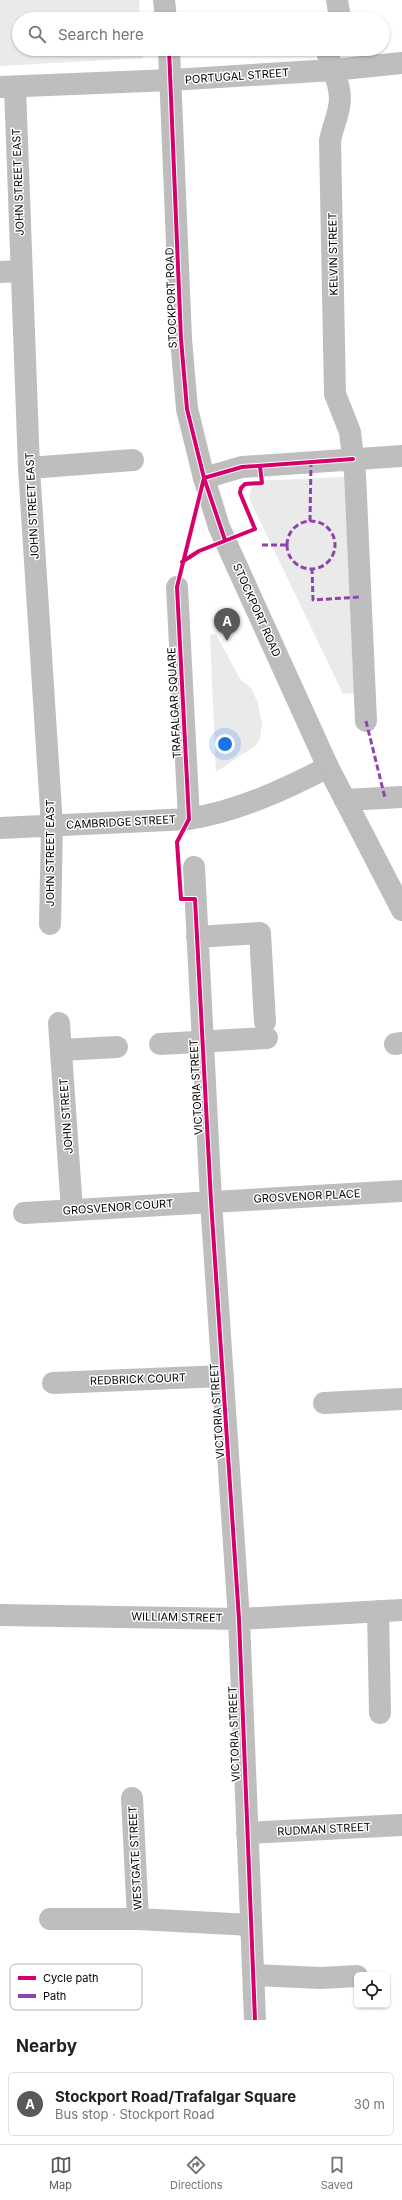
<!DOCTYPE html>
<meta charset="utf-8">
<style>
:root{--surface:#fff;--page:#f2f2f2;--text:#202124;--muted:#757577;--line:#e0e0e0;--accent:#595959}
body{margin:0;font-family:Inter,sans-serif;background:var(--page);color:var(--text)}
.controls{position:absolute;right:12px;bottom:12px;display:grid;overflow:hidden;border-radius:6px;box-shadow:0 1px 3px #0004}
.controls button{width:36px;height:36px;display:grid;place-items:center;padding:0;border:0;border-bottom:1px solid var(--line);background:var(--surface);color:var(--text);font:20px sans-serif}
.you{position:absolute;left:225px;top:744px;width:14px;height:14px;margin:-10px;border:3px solid #fff;border-radius:50%;background:#1a73e8;box-shadow:0 0 0 6px #1a73e833}
.badge{display:grid;place-items:center;width:26px;height:26px;border-radius:50%;background:var(--accent);color:#fff;font-size:13px;font-weight:700}
.pin{position:absolute;translate:-50% -33px;filter:drop-shadow(0 1px 2px #0008)}
.pin::after{content:'';position:absolute;top:21px;width:14px;height:12px;background:inherit;clip-path:polygon(0 0,100% 0,50% 100%)}
.list{margin:0;padding:0;list-style:none}
h2{display:flex;justify-content:space-between;align-items:center;height:52px;margin:0;padding:0 16px;font-size:17px}
h2 small{font-size:13px;font-weight:400;color:var(--muted)}
.list li{display:grid;grid-template-columns:26px 1fr auto;gap:12px;align-items:center;box-sizing:border-box;height:64px;margin:0 8px 8px;padding:0 8px;border:1px solid var(--line);border-radius:6px}
.list b{display:block;font-size:15px;white-space:nowrap}
.list p{margin:0;font-size:13px;white-space:nowrap;color:var(--muted)}
.list em{font-size:13px;font-style:normal;color:var(--muted)}
.icon{flex:none;width:22px;height:22px;fill:none;stroke:currentColor;stroke-width:2;stroke-linecap:round;stroke-linejoin:round}
.map{position:relative;flex:none;width:402px;height:2020px;overflow:hidden}
.search{position:absolute;background:var(--surface);box-shadow:0 1px 3px #0004;left:12px;right:12px;top:12px;height:44px;display:flex;align-items:center;gap:10px;box-sizing:border-box;padding:0 14px;border-radius:22px;color:var(--muted);font-size:15px}
.sheet{height:124px;background:var(--surface)}
nav{display:flex;justify-content:space-around;align-items:center;box-sizing:border-box;height:56px;border-top:1px solid var(--line);background:var(--surface);font-size:11px;color:var(--muted)}
nav a{display:grid;justify-items:center;gap:2px}
nav .on{color:var(--accent)}
.map>svg:first-child{display:block}
</style>
<div class="map">
<svg width="402" height="2020" viewBox="0 0 402 2020">
<rect width="100%" height="100%" fill="#fff"/>
<!-- park -->
<path fill="#eaeaea" d="M 0,0 L 139,0 L 140,19 L 19,19 L 19,49 L 142,49 L 143,58 L 0,66 Z
M 344,477 L 354,693 L 343,694 L 249,498 L 253,481 Z
M 216,634 L 240,679 L 251,688 L 258,703 L 262,724 L 260,739 L 255,746 L 216,772 L 210,635 Z"/>
<g fill="none" stroke-linecap="round" stroke-linejoin="round">
<!-- minor -->
<path stroke="#bebebe" stroke-width="22" d="M 337,0 L 339,12 L 338,19
M 329,49 L 328,55 C 333,71 343,90 339,107 C 337,119 332,129 330,141 L 335,394 L 350,432 L 355,474 L 366,721
M 0,87 L 171,80 L 333,70 L 402,63
M 15,87 L 29,468 L 52,826 L 50,924
M 0,272 L 20,271
M 29,468 L 133,460
M 204,478 L 242,467 L 402,456
M 177,587 L 189,819
M 345,800 L 402,797
M 0,828 L 189,819 C 238,811 284,790 328,767
M 194,867 L 211,1201 L 239,1619 L 255,2020
M 197,937 L 260,933 L 265,1022
M 59,1023 L 72,1210
M 160,1044 L 267,1038
M 395,1044 L 402,1043
M 61,1050 L 117,1047
M 24,1213 L 402,1191
M 53,1383 L 223,1376
M 324,1403 L 402,1399
M 378,1611 L 380,1713
M 0,1615 L 239,1619 L 402,1610
M 132,1798 L 138,1919
M 247,1833 L 402,1825
M 50,1919 L 138,1919 L 251,1925
M 253,1975 L 321,1978 L 357,1976"/>
<!-- highway -->
<path stroke="#bdbdbd" stroke-width="22" d="M 164,0 L 166,19
M 169,49 L 181,339 L 187,409 L 204,478 L 219,527 L 328,767 L 402,910"/>
<!-- quiet -->
<path stroke="#8e44ad" stroke-width="3" stroke-dasharray="6 3" stroke-linecap="butt" d="M 310,521 L 311,462
M287 545a24 24 0 1 1 48 0a24 24 0 1 1-48 0Z
M 262,545 L 288,545
M 312,568 L 313,600 L 360,597
M 366,721 L 385,798"/>
<!-- cycleway casing -->
<g stroke="#fff" stroke-width="6">
<path id="cycleway" d="M 169,49 L 181,339 L 187,409 L 204,478 L 225,540
M 204,478 L 177,587 L 189,819 L 177,842 L 181,899 L 195,899 L 211,1201 L 239,1619 L 255,2020
M 204,478 L 242,467 L 353,459
M 182,562 L 199,551 L 255,529 L 240,493 L 241,488 L 245,484 L 262,483 L 260,466"/>
</g>
<!-- cycleway -->
<use href="#cycleway" stroke="#d6006c" stroke-width="4"/>
</g>
<g text-anchor="middle" stroke-width="3" stroke-linejoin="round" paint-order="stroke">
<!-- street labels -->
<g font-size="11" fill="#000" stroke="#fff">
<text transform="translate(237 76) rotate(-4)" y="4">PORTUGAL STREET</text>
<text transform="translate(18 182) rotate(-92)" y="4">JOHN STREET EAST</text>
<text transform="translate(333 254) rotate(-91)" y="4">KELVIN STREET</text>
<text transform="translate(171 298) rotate(-92)" y="4">STOCKPORT ROAD</text>
<text transform="translate(32 506) rotate(-93)" y="4">JOHN STREET EAST</text>
<text transform="translate(257 610) rotate(66)" y="4">STOCKPORT ROAD</text>
<text transform="translate(174 703) rotate(-93)" y="4">TRAFALGAR SQUARE</text>
<text transform="translate(121 822) rotate(-3)" y="4">CAMBRIDGE STREET</text>
<text transform="translate(50 853) rotate(-90)" y="4">JOHN STREET EAST</text>
<text transform="translate(196 1087) rotate(-93)" y="4">VICTORIA STREET</text>
<text transform="translate(66 1116) rotate(-94)" y="4">JOHN STREET</text>
<text transform="translate(307 1196) rotate(-3)" y="4">GROSVENOR PLACE</text>
<text transform="translate(118 1207) rotate(-4)" y="4">GROSVENOR COURT</text>
<text transform="translate(138 1379) rotate(-2)" y="4">REDBRICK COURT</text>
<text transform="translate(217 1411) rotate(-94)" y="4">VICTORIA STREET</text>
<text transform="translate(177 1617) rotate(1)" y="4">WILLIAM STREET</text>
<text transform="translate(234 1734) rotate(-92)" y="4">VICTORIA STREET</text>
<text transform="translate(324 1829) rotate(-3)" y="4">RUDMAN STREET</text>
<text transform="translate(135 1858) rotate(-93)" y="4">WESTGATE STREET</text>
</g>
</g>
<!-- legend -->
<rect x="10" y="1964" width="132" height="46" rx="6" fill="#fff" stroke="#b2b2b2" stroke-width="1"/>
<rect x="18" y="1976" width="18" height="4" fill="#d6006c"/>
<rect x="18" y="1994" width="18" height="4" fill="#8e44ad"/>
<g font-size="11" fill="#000">
<text x="43" y="1982">Cycle path</text>
<text x="43" y="2000">Path</text>
</g>
</svg>
<div class="controls">
<button><svg class="icon" aria-label="locate" viewBox="0 0 24 24"><circle cx="12" cy="12" r="6"/><path d="M12 2v4M12 18v4M2 12h4M18 12h4"/></svg></button>
</div>
<div class="you"></div>
<div class="pin badge" style="left:227px;top:641px">A</div>
<div class="search"><svg class="icon" aria-label="search" viewBox="0 0 24 24"><circle cx="10" cy="10" r="6"/><path d="M15 15l6 6"/></svg>Search here</div>
</div>
<section class="sheet">
<h2>Nearby<small></small></h2>
<ul class="list">
<li><span class="badge">A</span><div><b>Stockport Road/Trafalgar Square</b><p>Bus stop · Stockport Road</p></div><em>30 m</em></li>
</ul>
</section>
<nav>
<a class="on"><svg class="icon" aria-label="map" viewBox="0 0 24 24"><path d="M3 6l6-2 6 2 6-2v14l-6 2-6-2-6 2zM9 4v14M15 6v14"/></svg>Map</a>
<a><svg class="icon" aria-label="directions" viewBox="0 0 24 24"><path d="M12 3l9 9-9 9-9-9zM9 14v-3h6M13 9l2 2-2 2"/></svg>Directions</a>
<a><svg class="icon" aria-label="saved" viewBox="0 0 24 24"><path d="M7 4h10v16l-5-4-5 4z"/></svg>Saved</a>
</nav>
